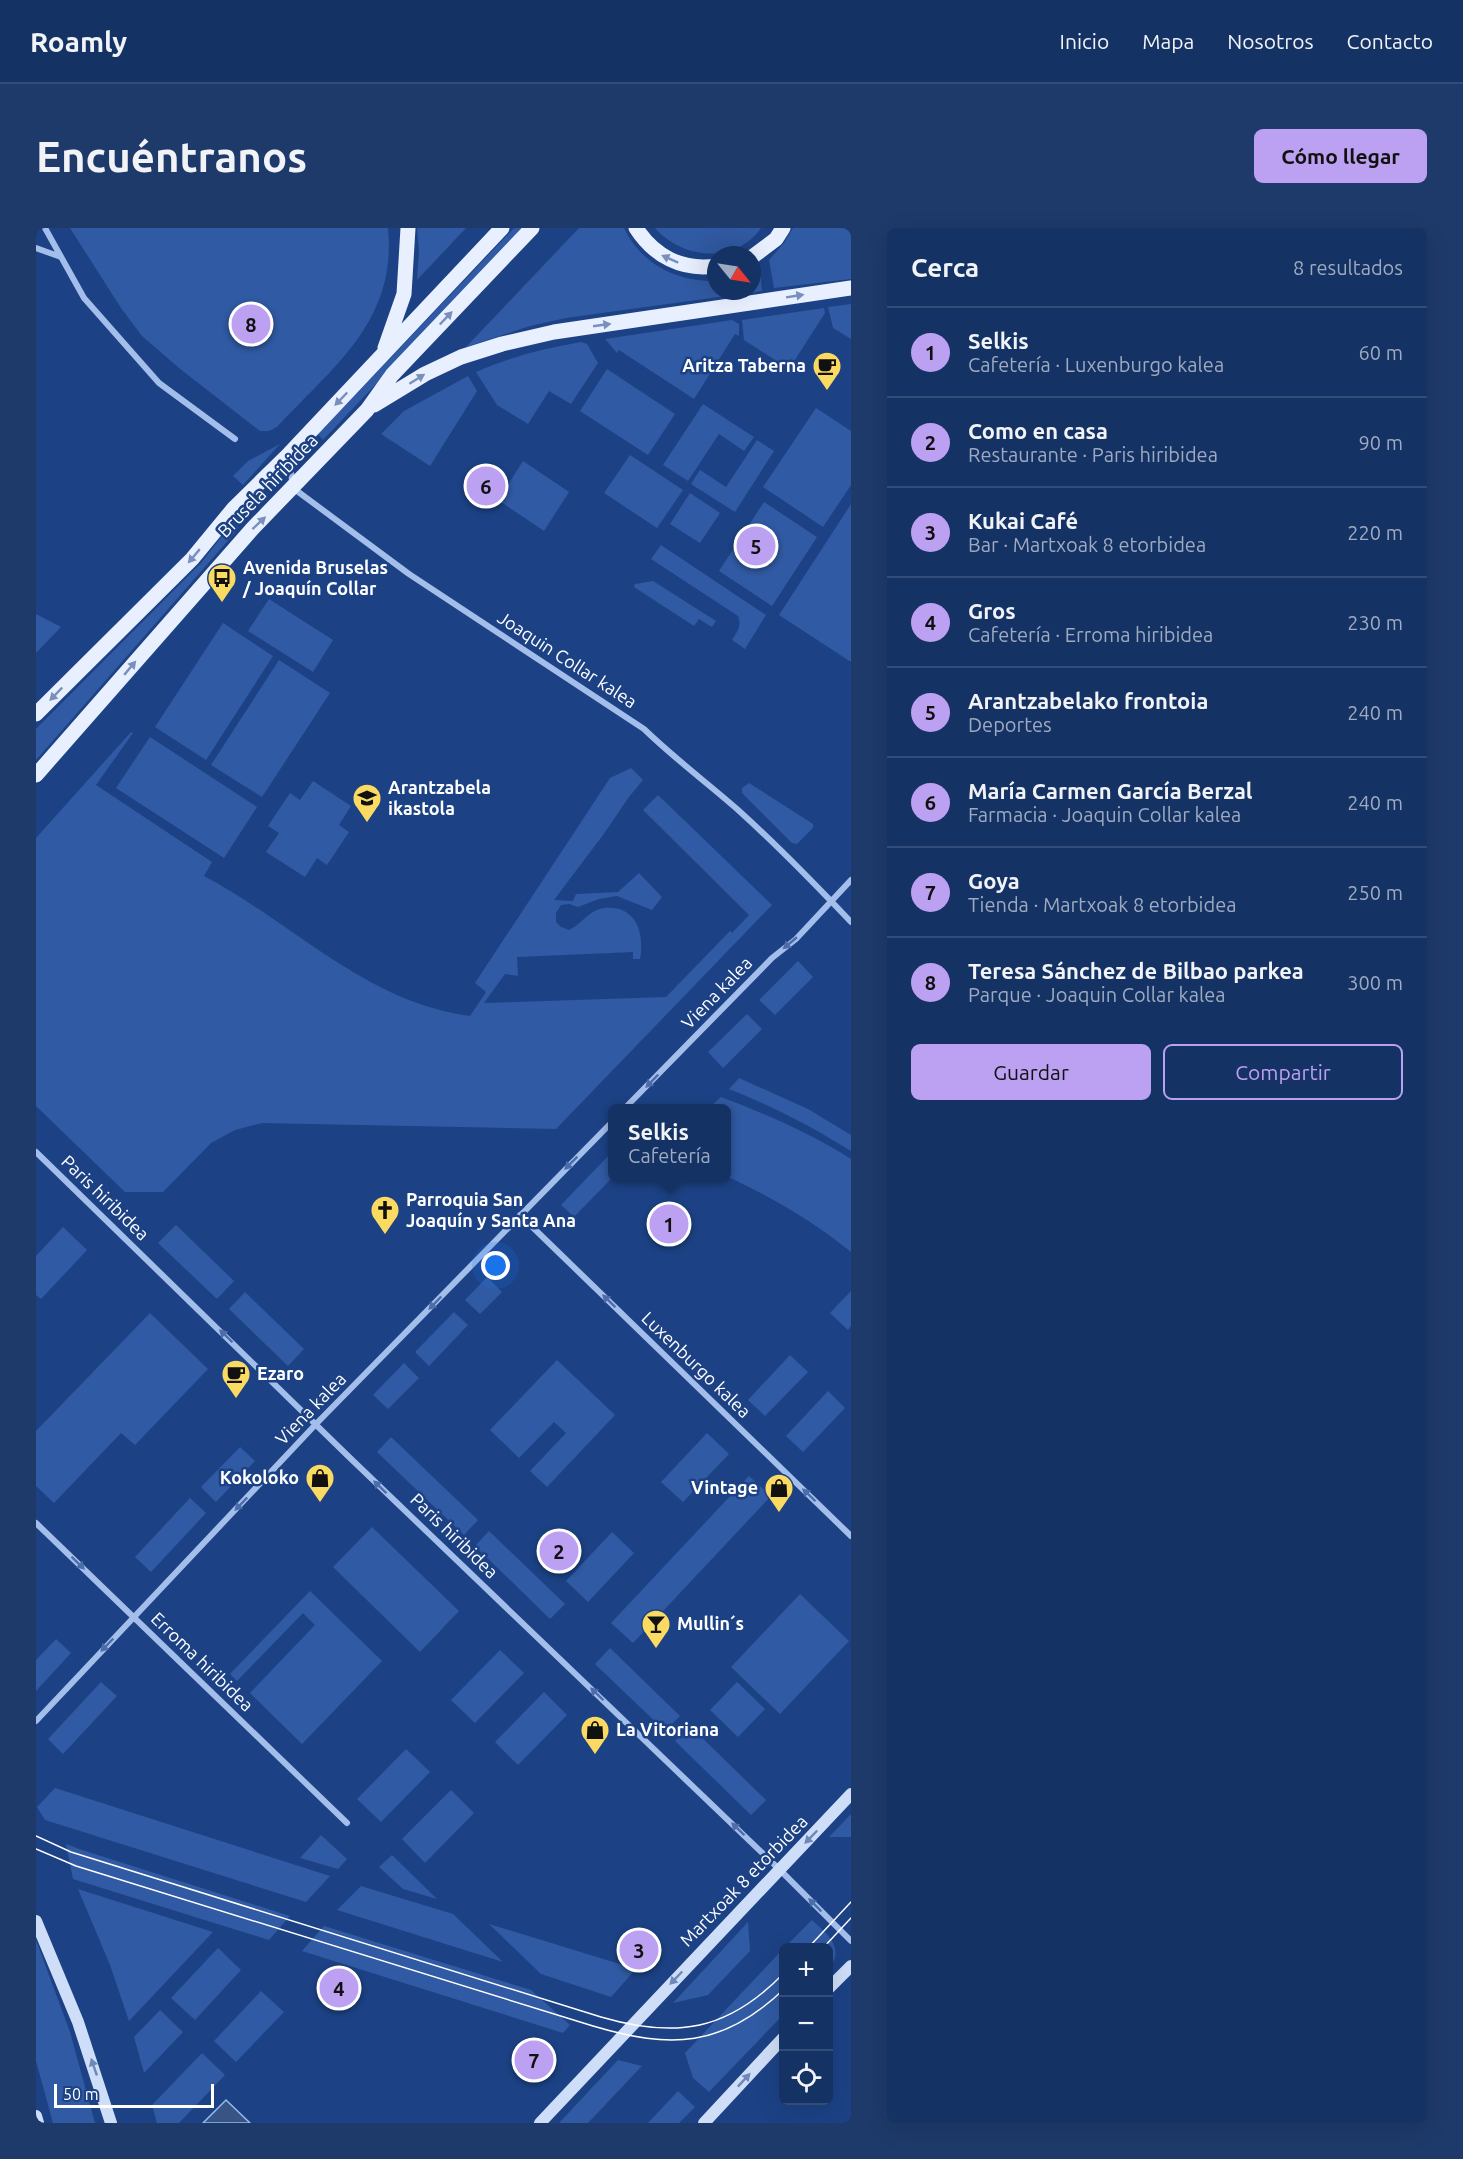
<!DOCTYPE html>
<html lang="es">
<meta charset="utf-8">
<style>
:root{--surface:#153264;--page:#1e3a6a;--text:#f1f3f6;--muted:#9daabf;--line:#344d78;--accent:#bca0f2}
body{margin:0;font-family:Ubuntu,sans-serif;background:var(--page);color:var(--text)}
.controls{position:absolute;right:18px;bottom:18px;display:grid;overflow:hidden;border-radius:9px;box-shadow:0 6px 24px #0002}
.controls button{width:54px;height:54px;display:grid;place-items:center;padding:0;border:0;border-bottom:2px solid var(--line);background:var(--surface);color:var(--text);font:30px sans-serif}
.compass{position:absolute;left:671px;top:18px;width:54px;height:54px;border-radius:50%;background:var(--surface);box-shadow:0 6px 24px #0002;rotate:120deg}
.scale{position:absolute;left:18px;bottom:15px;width:160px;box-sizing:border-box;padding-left:6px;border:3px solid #fff;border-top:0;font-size:16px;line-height:21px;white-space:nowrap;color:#fff;-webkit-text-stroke:4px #1c4285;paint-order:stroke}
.you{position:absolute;left:460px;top:1038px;width:21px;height:21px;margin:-15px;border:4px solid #fff;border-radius:50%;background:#1a73e8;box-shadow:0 0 0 9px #1a73e833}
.badge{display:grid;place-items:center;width:39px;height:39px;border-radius:50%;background:var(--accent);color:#111;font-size:20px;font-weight:700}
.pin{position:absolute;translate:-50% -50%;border:3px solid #fff;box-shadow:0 2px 6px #0006}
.popup{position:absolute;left:572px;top:876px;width:123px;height:78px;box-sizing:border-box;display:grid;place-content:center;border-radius:9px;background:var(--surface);filter:drop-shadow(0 2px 4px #0005);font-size:20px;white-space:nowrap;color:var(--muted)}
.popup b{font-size:22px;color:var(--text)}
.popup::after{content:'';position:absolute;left:50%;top:100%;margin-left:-12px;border:12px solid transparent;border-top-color:var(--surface)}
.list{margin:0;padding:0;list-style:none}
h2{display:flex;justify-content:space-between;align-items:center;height:78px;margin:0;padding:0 24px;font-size:26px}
h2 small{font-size:20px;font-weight:400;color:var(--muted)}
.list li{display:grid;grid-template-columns:39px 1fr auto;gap:18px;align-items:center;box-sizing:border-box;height:90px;padding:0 24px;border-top:2px solid var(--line)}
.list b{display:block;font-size:22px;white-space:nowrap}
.list p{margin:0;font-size:20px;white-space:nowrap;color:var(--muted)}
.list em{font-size:20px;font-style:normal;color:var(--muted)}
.actions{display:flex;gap:12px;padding:18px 24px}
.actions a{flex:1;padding:14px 0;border:2px solid var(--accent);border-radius:9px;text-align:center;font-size:21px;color:var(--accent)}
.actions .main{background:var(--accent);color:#111}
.icon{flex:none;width:33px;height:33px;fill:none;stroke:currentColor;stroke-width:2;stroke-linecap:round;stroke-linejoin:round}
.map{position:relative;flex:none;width:815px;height:1895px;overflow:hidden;border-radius:9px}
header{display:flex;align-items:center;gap:36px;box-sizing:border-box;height:84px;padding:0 30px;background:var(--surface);border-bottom:2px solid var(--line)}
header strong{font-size:28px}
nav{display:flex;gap:33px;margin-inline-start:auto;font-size:21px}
.intro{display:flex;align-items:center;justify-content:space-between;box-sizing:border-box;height:144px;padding:0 36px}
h1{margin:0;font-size:42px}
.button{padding:15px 27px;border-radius:9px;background:var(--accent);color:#111;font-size:21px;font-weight:700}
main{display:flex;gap:36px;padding:0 36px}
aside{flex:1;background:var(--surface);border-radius:9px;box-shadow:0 6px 24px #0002}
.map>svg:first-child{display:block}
</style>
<header>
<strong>Roamly</strong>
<nav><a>Inicio</a><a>Mapa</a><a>Nosotros</a><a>Contacto</a></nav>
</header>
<div class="intro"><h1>Encuéntranos</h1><a class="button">Cómo llegar</a></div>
<main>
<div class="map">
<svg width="815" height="1895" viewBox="0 0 815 1895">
<rect width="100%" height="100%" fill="#1c4285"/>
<!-- green -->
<path fill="#305aa3" d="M 34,0 L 352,0 C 361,93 298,138 241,199 L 233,203 L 224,203 L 143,140 L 106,108 L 85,80 Z
M 381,0 L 430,0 L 381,52 L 383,23 Z
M 478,0 L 488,0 L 287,212 L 282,206 Z
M 543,0 L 588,0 C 605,36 641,54 680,53 L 680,63 L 716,63 L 716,42 L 722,39 L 724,43 L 726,63 L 530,90 L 494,98 L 430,119 Z
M 619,0 L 725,0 C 699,37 646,31 619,0 Z
M 757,0 L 815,0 L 815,51 L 738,60 L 733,32 L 748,15 Z
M 815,76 L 815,111 L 797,100 L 792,79 Z
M 788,80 L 789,85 L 753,141 L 708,112 L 706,92 Z
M 696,92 L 703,96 L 703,108 L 699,106 L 658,171 L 583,122 L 581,125 L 569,111 Z
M 545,114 L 551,116 L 562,135 L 535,176 L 513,163 L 492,196 L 461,177 L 440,144 C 474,129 509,120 545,114 Z
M 571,141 L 639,186 L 612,227 L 544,183 Z
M 432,148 L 441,163 L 394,238 L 345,206 L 368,183 Z
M 667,176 L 718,209 L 708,223 L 683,206 L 652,253 L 627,237 Z
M 780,180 L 815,203 L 815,257 L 787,299 L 727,259 Z
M 721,212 L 738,223 L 699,284 L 655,256 L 664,242 L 690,259 Z
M 244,216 L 207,257 L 197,248 L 212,233 Z
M 594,227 L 647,262 L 621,300 L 568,265 Z
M 487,233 L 533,264 L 508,303 L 462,272 Z
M 654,265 L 684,285 L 664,315 L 634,296 Z
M 728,274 L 781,309 L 736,378 L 683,343 Z
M 815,276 L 815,434 L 743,387 Z
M 197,294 L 203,300 L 0,532 L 0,501 L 165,335 Z
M 625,317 L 730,387 L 709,421 L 696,412 C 701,404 706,398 702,388 L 615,331 Z
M 617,353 L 680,393 L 676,399 L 663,391 L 658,398 L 598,359 L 599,356 Z
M 233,371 L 297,412 L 277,444 L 212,403 Z
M 0,386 L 25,399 L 0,425 Z
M 187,395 L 237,428 L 170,532 L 119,499 Z
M 243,432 L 294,465 L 226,569 L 175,537 Z
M 95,504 L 97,505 L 60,557 L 176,634 L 168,648 C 257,695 331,775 434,788 L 450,764 L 439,755 L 574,550 L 595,540 L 607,552 L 593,569 L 567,607 L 518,672 L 537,673 L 540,666 L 582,664 L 603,645 L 626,669 L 616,682 L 581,668 L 563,671 L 542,679 L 533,676 L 525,677 L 520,685 L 520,694 L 525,699 L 533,702 C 546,696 553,682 568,680 C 600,676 609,706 604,731 L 597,731 L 597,724 L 481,729 L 482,748 L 469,746 L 448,775 L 630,769 L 694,703 L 696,705 L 713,687 L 607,582 L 622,567 L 736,677 L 520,901 L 226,895 L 199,902 L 175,915 L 127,964 L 89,964 L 0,878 L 0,610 Z
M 114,509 L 221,579 L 188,630 L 80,560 Z
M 277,553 L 315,578 L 303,597 L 313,604 L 291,637 L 281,630 L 269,649 L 230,624 L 243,605 L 232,598 L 254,565 L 264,572 Z
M 713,555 L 777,596 L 777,600 L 761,616 L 756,615 L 706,565 L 706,560 Z
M 762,733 L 777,749 L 739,787 L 723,772 Z
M 711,786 L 726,801 L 687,840 L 672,824 Z
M 703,850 L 772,881 L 815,907 L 815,923 C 775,898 736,878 693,861 Z
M 685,869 C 730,886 774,905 815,931 L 815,1024 C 780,995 732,967 690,948 L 690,880 L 673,880 Z
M 576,924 L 576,950 L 538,989 L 525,977 Z
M 140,997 L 198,1053 L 181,1071 L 122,1015 Z
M 27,999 L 51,1022 L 5,1071 L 0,1067 L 0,1028 Z
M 451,1049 L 466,1064 L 444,1086 L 429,1072 Z
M 815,1063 L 815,1098 L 812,1102 L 794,1085 Z
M 209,1064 L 268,1121 L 252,1138 L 193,1081 Z
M 418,1084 L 432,1097 L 393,1138 L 379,1124 Z
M 114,1085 L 172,1141 L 99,1217 L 85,1205 L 18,1275 L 0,1258 L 0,1203 Z
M 754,1127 L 772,1144 L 729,1188 L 712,1172 Z
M 521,1132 L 579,1187 L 511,1259 L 494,1243 L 530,1205 L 518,1194 L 483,1230 L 454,1202 Z
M 368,1135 L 383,1150 L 352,1181 L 337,1167 Z
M 792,1163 L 809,1180 L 767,1224 L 750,1208 Z
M 671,1205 L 693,1226 L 647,1274 L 625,1254 Z
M 355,1209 L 442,1292 L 428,1307 L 341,1224 Z
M 204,1219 L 219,1233 L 180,1274 L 165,1259 Z
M 713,1248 L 735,1268 L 597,1415 L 575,1395 Z
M 154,1270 L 170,1285 L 115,1344 L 99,1329 Z
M 336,1299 L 423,1383 L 384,1424 L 297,1339 Z
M 453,1303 L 529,1376 L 514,1391 L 439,1318 Z
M 576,1304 L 598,1325 L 552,1374 L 530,1353 Z
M 274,1363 L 346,1433 L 266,1516 L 214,1465 L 279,1397 L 267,1385 L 201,1453 L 194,1446 Z
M 764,1366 L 813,1413 L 744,1486 L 695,1439 Z
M 20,1411 L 35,1425 L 0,1463 L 0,1432 Z
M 574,1420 L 644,1488 L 629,1503 L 559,1436 Z
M 464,1422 L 488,1445 L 439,1495 L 415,1472 Z
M 65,1454 L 81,1468 L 27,1526 L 12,1511 Z
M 701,1454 L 729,1481 L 702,1509 L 674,1482 Z
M 508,1464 L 531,1487 L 482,1537 L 459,1514 Z
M 654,1498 L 730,1572 L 715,1587 L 639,1513 Z
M 370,1521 L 394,1544 L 345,1594 L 321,1571 Z
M 19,1560 L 294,1648 L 270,1674 L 9,1592 L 1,1579 Z
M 415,1562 L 438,1585 L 389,1635 L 366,1611 Z
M 815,1585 L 815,1609 L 793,1609 L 815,1586 Z
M 285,1607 L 311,1631 L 302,1641 L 264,1630 Z
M 30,1616 L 46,1622 L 254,1688 L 233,1712 L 37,1651 Z
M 356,1627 L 401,1671 L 367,1661 L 343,1639 Z
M 325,1658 L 417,1686 L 467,1734 L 301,1682 Z
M 42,1661 L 177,1704 L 93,1793 L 74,1737 Z
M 776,1692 C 790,1705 810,1720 793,1740 L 792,1720 L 749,1719 Z
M 712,1694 L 714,1723 L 672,1767 L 637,1775 Z
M 453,1696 L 600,1741 L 575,1769 L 505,1746 Z
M 288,1698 L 495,1762 L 534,1797 L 527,1805 L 266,1723 Z
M 0,1712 L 34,1804 L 59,1895 L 17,1895 L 0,1833 Z
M 182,1720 L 205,1742 L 159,1792 L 135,1770 Z
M 747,1721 L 747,1787 L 673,1864 L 657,1850 L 649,1825 Z
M 225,1763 L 248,1784 L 200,1834 L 178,1813 Z
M 124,1782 L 147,1804 L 108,1845 L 98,1809 Z
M 166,1825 L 189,1847 L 143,1895 L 121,1895 L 116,1877 Z
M 582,1832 L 606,1838 L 552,1895 L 523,1895 Z
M 642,1863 L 659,1879 L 643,1895 L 612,1895 Z"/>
<!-- water -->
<path fill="#385485" stroke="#97b8ec" stroke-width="1.5" d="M 190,1872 L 214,1895 L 167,1895 Z"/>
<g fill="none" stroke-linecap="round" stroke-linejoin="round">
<!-- street -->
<path stroke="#a4beeb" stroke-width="6" d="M 9,0 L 48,70 L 123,155 L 199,211
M 0,20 L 25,29
M 253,229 L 257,260 L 373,346 L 608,501 C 638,530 670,554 701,581 C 741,617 778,655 815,694
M 589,880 L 736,730 L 760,711 L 815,652
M 0,924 L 312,1228 L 744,1642 L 815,1713
M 484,987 L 815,1308
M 0,1295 L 311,1595
M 0,1493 L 280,1196 L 576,894"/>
<!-- secondary -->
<path stroke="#cfdef8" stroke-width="12" d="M 0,1693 L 42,1794 L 75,1895
M 792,1761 L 815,1738
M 0,1888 L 2,1895
M 504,1895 L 815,1566
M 668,1895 L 748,1809"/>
<!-- primary -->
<path stroke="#e8effe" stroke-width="15" d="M 600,0 C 618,28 646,43 680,38
M 716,29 L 740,11 L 747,0
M 349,120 L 368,66 L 372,0
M 338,177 L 389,146 L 425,129 L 466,116 L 518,104 L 815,60
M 0,486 L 156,331 L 198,280 L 253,226 L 466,0
M 0,547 L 217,300 L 331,182 L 356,147 L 496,0"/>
<!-- tram -->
<path stroke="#fff" stroke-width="1.5" d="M 0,1608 L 35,1624 L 565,1789 C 640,1811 692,1803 748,1745
M 0,1621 L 40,1638 L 557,1798 C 634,1821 687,1820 748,1761
M 772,1720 L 815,1674
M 787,1720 L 815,1690"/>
</g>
<!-- one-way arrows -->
<defs><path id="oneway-solid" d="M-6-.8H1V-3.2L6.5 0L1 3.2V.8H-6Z" transform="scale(1.5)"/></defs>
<g fill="#7890bb">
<use href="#oneway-solid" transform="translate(634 31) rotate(-156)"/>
<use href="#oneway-solid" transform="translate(759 68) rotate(-9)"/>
<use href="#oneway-solid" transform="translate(410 90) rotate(-46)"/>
<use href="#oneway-solid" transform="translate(566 97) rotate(-8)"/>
<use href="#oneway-solid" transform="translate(381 151) rotate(-32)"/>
<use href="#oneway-solid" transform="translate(305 171) rotate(134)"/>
<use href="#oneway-solid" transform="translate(223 295) rotate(-43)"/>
<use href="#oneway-solid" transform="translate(158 328) rotate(130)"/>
<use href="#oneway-solid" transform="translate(94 440) rotate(-50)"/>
<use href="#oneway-solid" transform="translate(20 466) rotate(134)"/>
</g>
<g fill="#4c6da9">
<use href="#oneway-solid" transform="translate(754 715) rotate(140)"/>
<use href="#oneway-solid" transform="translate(616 853) rotate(134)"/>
<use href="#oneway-solid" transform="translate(535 935) rotate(135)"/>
<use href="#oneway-solid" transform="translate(573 1073) rotate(-136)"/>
<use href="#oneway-solid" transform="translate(399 1075) rotate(134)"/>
<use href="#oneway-solid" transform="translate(190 1108) rotate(-136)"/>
<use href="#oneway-solid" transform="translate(344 1259) rotate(-136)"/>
<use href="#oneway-solid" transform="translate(773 1267) rotate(-136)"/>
<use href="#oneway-solid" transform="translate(205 1276) rotate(134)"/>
<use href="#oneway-solid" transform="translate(42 1335) rotate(44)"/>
<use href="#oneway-solid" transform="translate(71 1417) rotate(134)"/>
<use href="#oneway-solid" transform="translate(561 1466) rotate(-136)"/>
<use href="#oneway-solid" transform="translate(702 1601) rotate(-136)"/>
<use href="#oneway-solid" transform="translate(779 1677) rotate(-135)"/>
</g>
<g fill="#6d88b9">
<use href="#oneway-solid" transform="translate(775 1609) rotate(134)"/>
<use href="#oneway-solid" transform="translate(640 1750) rotate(134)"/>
<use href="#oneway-solid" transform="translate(58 1839) rotate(-109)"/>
<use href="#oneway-solid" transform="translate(708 1852) rotate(-47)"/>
</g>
<!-- icons -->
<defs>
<g id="cafe-pin" transform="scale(1.5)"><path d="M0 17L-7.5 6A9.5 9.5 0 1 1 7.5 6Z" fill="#fbda61" stroke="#1c4285"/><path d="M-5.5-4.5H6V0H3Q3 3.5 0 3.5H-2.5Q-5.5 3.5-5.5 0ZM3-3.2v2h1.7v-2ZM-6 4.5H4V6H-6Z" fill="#111"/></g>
<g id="bus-pin" transform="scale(1.5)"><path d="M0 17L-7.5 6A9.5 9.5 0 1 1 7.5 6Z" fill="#fbda61" stroke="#1c4285"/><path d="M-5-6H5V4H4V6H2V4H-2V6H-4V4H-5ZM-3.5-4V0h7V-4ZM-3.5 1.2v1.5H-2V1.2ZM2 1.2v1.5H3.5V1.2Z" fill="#111"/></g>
<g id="school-pin" transform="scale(1.5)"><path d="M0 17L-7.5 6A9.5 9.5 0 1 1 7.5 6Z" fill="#fbda61" stroke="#1c4285"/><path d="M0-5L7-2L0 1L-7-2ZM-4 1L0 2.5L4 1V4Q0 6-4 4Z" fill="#111"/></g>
<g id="church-pin" transform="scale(1.5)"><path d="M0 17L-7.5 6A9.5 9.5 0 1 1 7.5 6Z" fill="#fbda61" stroke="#1c4285"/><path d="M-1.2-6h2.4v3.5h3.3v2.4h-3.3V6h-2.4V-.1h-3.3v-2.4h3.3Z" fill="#111"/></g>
<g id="shop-pin" transform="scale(1.5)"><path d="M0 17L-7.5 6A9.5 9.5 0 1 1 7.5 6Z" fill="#fbda61" stroke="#1c4285"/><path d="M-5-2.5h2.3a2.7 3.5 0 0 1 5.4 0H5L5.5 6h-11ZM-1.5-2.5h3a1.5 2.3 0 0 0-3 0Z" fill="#111"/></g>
<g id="bar-pin" transform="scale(1.5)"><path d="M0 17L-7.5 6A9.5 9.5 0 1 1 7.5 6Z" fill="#fbda61" stroke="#1c4285"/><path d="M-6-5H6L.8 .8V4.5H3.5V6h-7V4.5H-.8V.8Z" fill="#111"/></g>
</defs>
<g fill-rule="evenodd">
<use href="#cafe-pin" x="791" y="138"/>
<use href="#bus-pin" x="186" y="350"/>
<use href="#school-pin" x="331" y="570"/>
<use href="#church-pin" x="349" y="982"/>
<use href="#cafe-pin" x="200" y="1146"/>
<use href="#shop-pin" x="284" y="1250"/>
<use href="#shop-pin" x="743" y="1260"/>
<use href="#bar-pin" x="620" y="1396"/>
<use href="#shop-pin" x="559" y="1502"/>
</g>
<g text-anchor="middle" stroke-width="5" stroke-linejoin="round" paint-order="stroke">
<!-- poi labels -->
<g font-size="18" font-weight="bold" fill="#fff" stroke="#1c4285" text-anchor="start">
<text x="770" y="144" text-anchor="end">Aritza Taberna</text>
<text x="207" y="346">Avenida Bruselas<tspan x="207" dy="21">/ Joaquín Collar</tspan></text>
<text x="352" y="566">Arantzabela<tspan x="352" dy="21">ikastola</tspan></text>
<text x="370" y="978">Parroquia San<tspan x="370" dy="21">Joaquín y Santa Ana</tspan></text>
<text x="221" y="1152">Ezaro</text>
<text x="263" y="1256" text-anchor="end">Kokoloko</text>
<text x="722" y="1266" text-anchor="end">Vintage</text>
<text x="641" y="1402">Mullin´s</text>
<text x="580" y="1508">La Vitoriana</text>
</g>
<!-- street labels -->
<g font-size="18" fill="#fff" stroke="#1c4285">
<text transform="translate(232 258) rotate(-46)" y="6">Brusela hiribidea</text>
<text transform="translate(531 432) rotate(33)" y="6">Joaquin Collar kalea</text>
<text transform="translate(681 765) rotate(-46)" y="6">Viena kalea</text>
<text transform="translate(69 970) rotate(44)" y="6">Paris hiribidea</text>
<text transform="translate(660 1137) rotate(44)" y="6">Luxenburgo kalea</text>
<text transform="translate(275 1181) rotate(-46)" y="6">Viena kalea</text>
<text transform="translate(418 1308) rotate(44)" y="6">Paris hiribidea</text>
<text transform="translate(166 1434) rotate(44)" y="6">Erroma hiribidea</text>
<text transform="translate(708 1653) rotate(-46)" y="6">Martxoak 8 etorbidea</text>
</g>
</g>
</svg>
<div class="controls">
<button>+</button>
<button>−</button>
<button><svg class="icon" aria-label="locate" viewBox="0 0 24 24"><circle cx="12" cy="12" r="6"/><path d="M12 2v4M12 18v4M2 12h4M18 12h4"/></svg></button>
</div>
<svg class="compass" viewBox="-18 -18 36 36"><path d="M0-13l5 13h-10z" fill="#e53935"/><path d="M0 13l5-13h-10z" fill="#9daabf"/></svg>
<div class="scale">50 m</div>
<div class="you"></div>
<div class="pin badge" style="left:633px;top:996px">1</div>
<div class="popup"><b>Selkis</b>Cafetería</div>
<div class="pin badge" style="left:523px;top:1323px">2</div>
<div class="pin badge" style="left:603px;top:1722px">3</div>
<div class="pin badge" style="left:303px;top:1760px">4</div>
<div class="pin badge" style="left:720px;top:318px">5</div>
<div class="pin badge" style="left:450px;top:258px">6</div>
<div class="pin badge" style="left:498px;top:1832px">7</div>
<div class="pin badge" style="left:215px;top:96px">8</div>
</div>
<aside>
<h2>Cerca<small>8 resultados</small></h2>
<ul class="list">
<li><span class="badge">1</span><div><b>Selkis</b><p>Cafetería · Luxenburgo kalea</p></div><em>60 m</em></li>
<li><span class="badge">2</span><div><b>Como en casa</b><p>Restaurante · Paris hiribidea</p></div><em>90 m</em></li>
<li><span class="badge">3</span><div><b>Kukai Café</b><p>Bar · Martxoak 8 etorbidea</p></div><em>220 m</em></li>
<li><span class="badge">4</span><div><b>Gros</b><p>Cafetería · Erroma hiribidea</p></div><em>230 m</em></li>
<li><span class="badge">5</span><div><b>Arantzabelako frontoia</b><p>Deportes</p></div><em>240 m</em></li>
<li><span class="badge">6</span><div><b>María Carmen García Berzal</b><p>Farmacia · Joaquin Collar kalea</p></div><em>240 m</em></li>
<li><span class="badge">7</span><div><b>Goya</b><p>Tienda · Martxoak 8 etorbidea</p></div><em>250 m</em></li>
<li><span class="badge">8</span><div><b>Teresa Sánchez de Bilbao parkea</b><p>Parque · Joaquin Collar kalea</p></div><em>300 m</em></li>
</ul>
<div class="actions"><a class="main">Guardar</a><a>Compartir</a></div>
</aside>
</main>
